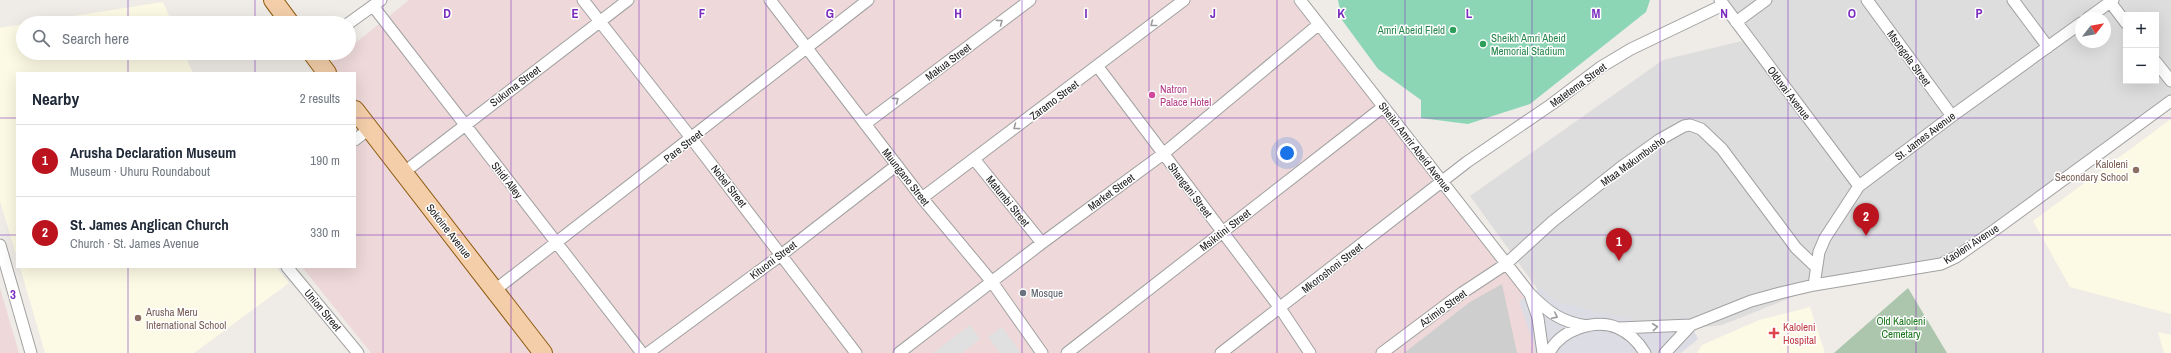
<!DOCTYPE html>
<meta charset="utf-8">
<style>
:root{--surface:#fff;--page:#f2f2f3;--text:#1f2937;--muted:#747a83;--line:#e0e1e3;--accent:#bc141f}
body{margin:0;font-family:"Archivo Narrow",sans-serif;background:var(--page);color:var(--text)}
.controls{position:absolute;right:12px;top:12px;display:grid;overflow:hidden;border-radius:0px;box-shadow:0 4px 16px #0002}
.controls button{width:36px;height:36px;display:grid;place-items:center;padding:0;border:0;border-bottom:1px solid var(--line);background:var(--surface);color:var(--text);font:20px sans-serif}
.compass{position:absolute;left:2075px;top:12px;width:36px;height:36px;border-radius:50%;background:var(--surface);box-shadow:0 4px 16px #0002;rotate:59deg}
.you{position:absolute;left:1287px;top:153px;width:14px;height:14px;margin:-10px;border:3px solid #fff;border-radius:50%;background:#1a73e8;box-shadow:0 0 0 6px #1a73e833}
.badge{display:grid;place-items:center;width:26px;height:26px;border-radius:50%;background:var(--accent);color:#fff;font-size:13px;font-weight:700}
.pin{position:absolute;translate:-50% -33px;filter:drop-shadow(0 1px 2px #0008)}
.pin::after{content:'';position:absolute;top:21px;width:14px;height:12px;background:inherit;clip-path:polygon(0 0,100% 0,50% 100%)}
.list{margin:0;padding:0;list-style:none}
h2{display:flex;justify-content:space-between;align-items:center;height:52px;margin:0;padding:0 16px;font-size:17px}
h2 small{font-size:13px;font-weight:400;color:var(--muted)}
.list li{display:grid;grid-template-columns:26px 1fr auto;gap:12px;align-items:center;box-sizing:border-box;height:72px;padding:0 16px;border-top:1px solid var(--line)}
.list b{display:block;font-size:15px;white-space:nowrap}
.list p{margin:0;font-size:13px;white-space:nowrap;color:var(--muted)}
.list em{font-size:13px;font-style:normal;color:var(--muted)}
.icon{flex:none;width:22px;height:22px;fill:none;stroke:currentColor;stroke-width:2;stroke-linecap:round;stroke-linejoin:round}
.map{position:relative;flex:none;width:2171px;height:353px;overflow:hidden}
.search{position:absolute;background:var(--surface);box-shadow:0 4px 16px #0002;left:16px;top:16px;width:340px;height:44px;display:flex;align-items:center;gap:10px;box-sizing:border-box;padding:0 14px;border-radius:22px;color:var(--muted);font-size:15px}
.panel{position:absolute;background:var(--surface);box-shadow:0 4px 16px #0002;left:16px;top:72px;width:340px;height:196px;border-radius:0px}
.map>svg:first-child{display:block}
</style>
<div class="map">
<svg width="2171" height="353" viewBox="0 0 2171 353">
<rect width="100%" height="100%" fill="#efece7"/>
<!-- residential -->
<path fill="#dedddd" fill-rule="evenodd" d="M 1728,0 L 2171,0 L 2171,106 L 1956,262 L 1805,292 L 1722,325 L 1642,334 L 1552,309 L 1470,196 L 1663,60 L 1754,38 ZM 2126,15 L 2156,15 L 2156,81 L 2126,81 ZM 2081,18 L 2105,18 L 2105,42 L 2081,42 Z"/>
<!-- commercial -->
<path fill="#eed8d9" d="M 409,0 L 1292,0 L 1552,332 L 1554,353 L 371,353 L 302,267 L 355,267 L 355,73 L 318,73 L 343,53 L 349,53 L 349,48 Z
M 0,288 L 19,353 L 0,353 Z"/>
<!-- education -->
<path fill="#fcfae4" d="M 163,2 L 172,23 L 29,23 Z
M 23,24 L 23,53 L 184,53 L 193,73 L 17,73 L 17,258 L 0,201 L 0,28 Z
M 2171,119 L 2171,314 L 2070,287 L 2033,221 Z
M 20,267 L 276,267 L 289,283 L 194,353 L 45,353 Z
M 1810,307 L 1825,353 L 1697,353 L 1702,345 L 1759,320 Z
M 2158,332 L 2171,335 L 2171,353 L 2164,353 Z"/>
<!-- religious -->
<path fill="#cecece" d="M 1502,284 L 1517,353 L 1404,353 L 1470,302 Z"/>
<!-- cemetery -->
<path fill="#abc6ad" d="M 1908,288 L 1947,353 L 1834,353 Z"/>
<!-- pitch -->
<path fill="#8dd6b5" d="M 1338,0 L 1650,0 L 1646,12 L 1530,104 L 1468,124 L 1421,118 L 1421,100 L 1378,69 L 1342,20 Z"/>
<!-- parking -->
<path fill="#e0e0e0" d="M 970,325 L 980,339 L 962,353 L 933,353 Z
M 1002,327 L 1021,353 L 1000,353 L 988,337 Z"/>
<!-- plaza -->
<path fill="#dcdce5" d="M 1541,287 L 1556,302 L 1641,322 L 1662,321 L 1687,317 L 1698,339 L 1681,353 L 1534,353 L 1534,345 L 1519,301 Z"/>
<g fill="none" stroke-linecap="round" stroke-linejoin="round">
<!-- minor casing -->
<g stroke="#a1a1a1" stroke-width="13">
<path id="minor" d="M 583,0 L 692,139 L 856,353
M 770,0 L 922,198 L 992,282 L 1042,353
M 1300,0 L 1530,294 C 1548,312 1561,322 1587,326
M 1720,0 L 1859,186
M 1867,0 L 1952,116
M 2013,0 L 2048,47
M 2110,2 L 2126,23
M 373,6 L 642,353
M 2088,18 L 2113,0
M 1736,22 L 1766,0
M 349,23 L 381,0
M 2156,62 L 2171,81
M 1098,67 L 1280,308 L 1310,353
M 865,124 L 1030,0
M 355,140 L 369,129
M 974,159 L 1042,243
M 403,173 L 628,0
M 922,198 L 1184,0
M 0,245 L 31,353
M 287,267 L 358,353
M 1814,285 L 1819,252 L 1825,238 L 1859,186 L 1952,116 L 2081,23
M 495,290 L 868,0
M 1531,297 L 1538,318 L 1543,353
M 1619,328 L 1691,325 L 1751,301 L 1780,293 L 1814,285 L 1941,264 L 1956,257 L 1996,229 L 2171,101
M 648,353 L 781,255 L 897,165
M 899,353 L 1042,243 L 1163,154 L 1318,25
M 1067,353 L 1383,107
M 1221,353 L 1467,162 L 1552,104 L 1601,67 L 1631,49 L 1723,5
M 1382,353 L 1462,293 L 1506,264 L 1552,222 L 1620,168 L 1659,140 L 1684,126 L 1690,125 L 1701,129 L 1722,149 L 1796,248 L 1816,267
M 1549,353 C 1560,330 1595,318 1618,328 C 1629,333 1639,343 1645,353
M 1665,353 L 1691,325"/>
</g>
<!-- primary casing -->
<g stroke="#8d5a0f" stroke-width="20">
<path id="primary" d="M 273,0 L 290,23
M 312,53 L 327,73
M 355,110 L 543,353"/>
</g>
<!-- minor -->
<use href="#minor" stroke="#fff" stroke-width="11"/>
<!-- primary -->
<use href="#primary" stroke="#f3cea9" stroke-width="18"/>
</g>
<!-- one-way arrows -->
<defs><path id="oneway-chevron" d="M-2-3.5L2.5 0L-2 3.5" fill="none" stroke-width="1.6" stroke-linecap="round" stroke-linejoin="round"/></defs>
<g stroke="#9b9b9b">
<use href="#oneway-chevron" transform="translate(1000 22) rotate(-37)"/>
<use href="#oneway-chevron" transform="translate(1153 24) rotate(142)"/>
<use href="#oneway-chevron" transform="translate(896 100) rotate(-37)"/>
<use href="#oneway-chevron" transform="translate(1016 127) rotate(143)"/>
<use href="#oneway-chevron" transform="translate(1555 316) rotate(26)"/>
<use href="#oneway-chevron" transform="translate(1655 327) rotate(-6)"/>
</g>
<!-- grid -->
<path fill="none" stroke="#7b2cbf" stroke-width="1" stroke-opacity="0.55" d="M 128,0 L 128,23M 255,0 L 255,23M 383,0 L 383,353M 511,0 L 511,353M 639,0 L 639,353M 766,0 L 766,353M 894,0 L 894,353M 1022,0 L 1022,353M 1149,0 L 1149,353M 1277,0 L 1277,353M 1405,0 L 1405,353M 1532,0 L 1532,353M 1660,0 L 1660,353M 1788,0 L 1788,353M 1916,0 L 1916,353M 2043,0 L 2043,353M 128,53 L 128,73M 255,53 L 255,73M 0,118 L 17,118M 355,118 L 2171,118M 0,235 L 17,235M 355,235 L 2171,235M 128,267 L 128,353M 255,267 L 255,353"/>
<!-- markers -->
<g fill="#2e9e5b" stroke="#fff" stroke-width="1.5">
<circle cx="1453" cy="30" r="4"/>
<circle cx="1483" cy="44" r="4"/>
</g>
<circle fill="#d1479c" stroke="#fff" stroke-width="1.5" cx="1152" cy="95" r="4"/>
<g fill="#8d6e63" stroke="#fff" stroke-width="1.5">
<circle cx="2136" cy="170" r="4"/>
<circle cx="138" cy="318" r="4"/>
</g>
<circle fill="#6b7280" stroke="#fff" stroke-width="1.5" cx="1023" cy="293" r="4"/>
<path fill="#e0444e" stroke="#fff" stroke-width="1.5" d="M1772 327h4v4h4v4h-4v4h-4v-4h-4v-4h4z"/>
<g text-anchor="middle" stroke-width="3" stroke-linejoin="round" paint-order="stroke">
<!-- leisure labels -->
<g font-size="11" fill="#27864d" stroke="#fff" text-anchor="end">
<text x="1445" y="34">Amri Abeid FIeld</text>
<text x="1491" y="42" text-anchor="start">Sheikh Amri Abeid<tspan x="1491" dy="13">Memorial Stadium</tspan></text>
</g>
<!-- street labels -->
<g font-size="11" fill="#202020" stroke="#fff">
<text transform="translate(1909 58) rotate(54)" y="4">Msongola Street</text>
<text transform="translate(948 62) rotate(-37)" y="4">Makua Street</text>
<text transform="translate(1578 85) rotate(-36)" y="4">Matetema Street</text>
<text transform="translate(515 86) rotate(-37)" y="4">Sukuma Street</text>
<text transform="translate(1789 93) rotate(53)" y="4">Olduvai Avenue</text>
<text transform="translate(1054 100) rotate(-37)" y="4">Zaramo Street</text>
<text transform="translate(1925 136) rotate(-37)" y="4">St. James Avenue</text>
<text transform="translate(683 146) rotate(-38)" y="4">Pare Street</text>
<text transform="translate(1415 147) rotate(52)" y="4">Sheikh Amrir Abeid Avenue</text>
<text transform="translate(1633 161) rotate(-36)" y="4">Mtaa Makumbusho</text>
<text transform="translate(906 177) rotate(52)" y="4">Muungano Street</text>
<text transform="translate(507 180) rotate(52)" y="4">Shidi Alley</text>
<text transform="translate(729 186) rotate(52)" y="4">Nobel Street</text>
<text transform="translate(1190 190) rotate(53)" y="4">Shangani Street</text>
<text transform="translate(1111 192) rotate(-36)" y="4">Market Street</text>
<text transform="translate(1008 201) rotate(51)" y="4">Matumbi Street</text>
<text transform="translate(1225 230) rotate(-38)" y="4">Msikitini Street</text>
<text transform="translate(449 231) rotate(52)" y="4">Sokoine Avenue</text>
<text transform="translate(1971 244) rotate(-33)" y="4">Kaoleni Avenue</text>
<text transform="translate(773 260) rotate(-37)" y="4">Kituoni Street</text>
<text transform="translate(1332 268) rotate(-38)" y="4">Mkoroshoni Street</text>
<text transform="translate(1443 308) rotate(-36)" y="4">Azimio Street</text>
<text transform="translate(323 310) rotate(50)" y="4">Union Street</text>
</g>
<!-- hotel labels -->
<g font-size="11" fill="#b23c85" stroke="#fff" text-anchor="start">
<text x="1160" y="93">Natron<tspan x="1160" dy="13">Palace Hotel</tspan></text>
</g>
<!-- education labels -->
<g font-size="11" fill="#785e54" stroke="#fff" text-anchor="end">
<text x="2128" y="168">Kaloleni<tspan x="2128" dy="13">Secondary School</tspan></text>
<text x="146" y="316" text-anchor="start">Arusha Meru<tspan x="146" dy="13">International School</tspan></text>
</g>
<!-- worship labels -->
<g font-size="11" fill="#5b616d" stroke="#fff" text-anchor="start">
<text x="1031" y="297">Mosque</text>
</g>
<!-- park labels -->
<g font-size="11" fill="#177518" stroke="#fff">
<text x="1901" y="325">Old Kaloleni<tspan x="1901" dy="13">Cemetary</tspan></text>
</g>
<!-- health labels -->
<g font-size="11" fill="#be3a42" stroke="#fff" text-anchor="start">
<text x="1783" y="331">Kaloleni<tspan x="1783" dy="13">Hospital</tspan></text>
</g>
</g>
<g font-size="13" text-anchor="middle" font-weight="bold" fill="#7b2cbf" stroke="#fff" stroke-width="3" stroke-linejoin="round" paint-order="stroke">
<text x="447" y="18">D</text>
<text x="575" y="18">E</text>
<text x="702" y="18">F</text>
<text x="830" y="18">G</text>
<text x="958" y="18">H</text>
<text x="1086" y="18">I</text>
<text x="1213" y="18">J</text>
<text x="1341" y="18">K</text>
<text x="1469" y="18">L</text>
<text x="1596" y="18">M</text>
<text x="1724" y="18">N</text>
<text x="1852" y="18">O</text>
<text x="1979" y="18">P</text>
<text x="13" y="299">3</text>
</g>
</svg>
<div class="controls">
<button>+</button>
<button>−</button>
</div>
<svg class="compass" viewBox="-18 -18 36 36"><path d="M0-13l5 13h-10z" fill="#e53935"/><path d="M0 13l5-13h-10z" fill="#747a83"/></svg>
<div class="you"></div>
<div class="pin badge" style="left:1619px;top:261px">1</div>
<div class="pin badge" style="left:1866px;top:236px">2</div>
<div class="search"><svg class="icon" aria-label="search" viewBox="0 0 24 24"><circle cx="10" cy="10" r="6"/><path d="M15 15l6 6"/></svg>Search here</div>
<section class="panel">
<h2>Nearby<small>2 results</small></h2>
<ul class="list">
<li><span class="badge">1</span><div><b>Arusha Declaration Museum</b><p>Museum · Uhuru Roundabout</p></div><em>190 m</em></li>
<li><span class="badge">2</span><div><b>St. James Anglican Church</b><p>Church · St. James Avenue</p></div><em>330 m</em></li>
</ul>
</section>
</div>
